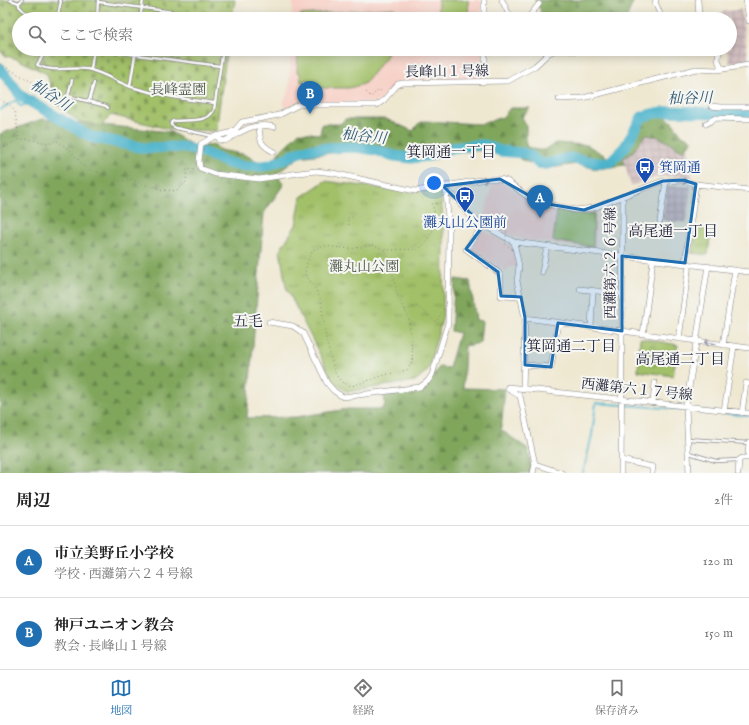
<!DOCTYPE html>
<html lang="ja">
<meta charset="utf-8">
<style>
:root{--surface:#fff;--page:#f2f2f2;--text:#222;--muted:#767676;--line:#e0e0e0;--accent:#1f6fb2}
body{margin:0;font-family:"IM FELL English","Noto Serif JP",serif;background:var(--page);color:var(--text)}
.you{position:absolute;left:434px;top:183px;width:14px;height:14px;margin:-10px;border:3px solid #fff;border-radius:50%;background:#1a73e8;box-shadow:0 0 0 6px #1a73e833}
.badge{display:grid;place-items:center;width:26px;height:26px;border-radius:50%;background:var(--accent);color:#fff;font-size:13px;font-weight:700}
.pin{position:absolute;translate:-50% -33px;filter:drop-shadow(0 1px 2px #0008)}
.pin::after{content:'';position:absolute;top:21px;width:14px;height:12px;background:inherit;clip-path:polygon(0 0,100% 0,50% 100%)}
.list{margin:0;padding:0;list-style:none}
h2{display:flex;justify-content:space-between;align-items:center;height:52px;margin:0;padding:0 16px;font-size:17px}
h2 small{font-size:13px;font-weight:400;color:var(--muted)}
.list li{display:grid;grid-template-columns:26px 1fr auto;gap:12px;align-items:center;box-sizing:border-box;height:72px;padding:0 16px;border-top:1px solid var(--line)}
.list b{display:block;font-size:15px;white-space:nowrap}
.list p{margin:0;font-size:13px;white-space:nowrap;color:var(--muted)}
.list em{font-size:13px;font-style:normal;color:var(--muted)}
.icon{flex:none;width:22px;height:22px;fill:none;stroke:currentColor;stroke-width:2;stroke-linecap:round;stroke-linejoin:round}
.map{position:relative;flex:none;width:749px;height:473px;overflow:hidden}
.search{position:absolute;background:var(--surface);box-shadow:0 2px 10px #0003;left:12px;right:12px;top:12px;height:44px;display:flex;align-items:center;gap:10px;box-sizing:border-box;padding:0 14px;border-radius:22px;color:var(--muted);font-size:15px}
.sheet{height:196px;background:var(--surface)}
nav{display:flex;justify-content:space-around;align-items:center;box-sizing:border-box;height:56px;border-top:1px solid var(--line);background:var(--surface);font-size:11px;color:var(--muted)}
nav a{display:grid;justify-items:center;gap:2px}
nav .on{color:var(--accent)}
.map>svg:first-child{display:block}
</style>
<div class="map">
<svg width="749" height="473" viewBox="0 0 749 473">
<defs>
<pattern id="industrial-grid" width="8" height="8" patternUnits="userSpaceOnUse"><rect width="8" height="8" fill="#d2bfc0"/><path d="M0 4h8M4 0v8" fill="none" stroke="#b4a4a6"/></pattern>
<pattern id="grass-tufts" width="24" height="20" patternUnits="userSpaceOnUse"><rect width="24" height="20" fill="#a1c068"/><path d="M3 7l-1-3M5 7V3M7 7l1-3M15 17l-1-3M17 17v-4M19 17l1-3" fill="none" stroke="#839c57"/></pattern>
<pattern id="forest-firs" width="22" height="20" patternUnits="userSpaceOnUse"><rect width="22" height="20" fill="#80a65c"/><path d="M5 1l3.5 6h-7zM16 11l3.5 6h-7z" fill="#68874d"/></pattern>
<pattern id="cemetery-stones" width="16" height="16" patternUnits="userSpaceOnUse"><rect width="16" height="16" fill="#a1c068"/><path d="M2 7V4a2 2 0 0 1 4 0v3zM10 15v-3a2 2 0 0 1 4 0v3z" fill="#839c57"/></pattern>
</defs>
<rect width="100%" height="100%" fill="#f6f6f2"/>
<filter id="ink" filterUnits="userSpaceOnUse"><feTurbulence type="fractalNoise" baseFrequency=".025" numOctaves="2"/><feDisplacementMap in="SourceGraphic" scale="8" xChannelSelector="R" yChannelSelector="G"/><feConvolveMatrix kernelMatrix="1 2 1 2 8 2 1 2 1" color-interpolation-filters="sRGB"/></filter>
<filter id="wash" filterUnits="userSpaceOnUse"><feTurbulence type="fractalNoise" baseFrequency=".012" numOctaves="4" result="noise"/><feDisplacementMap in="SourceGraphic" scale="16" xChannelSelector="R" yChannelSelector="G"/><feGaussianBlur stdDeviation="0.9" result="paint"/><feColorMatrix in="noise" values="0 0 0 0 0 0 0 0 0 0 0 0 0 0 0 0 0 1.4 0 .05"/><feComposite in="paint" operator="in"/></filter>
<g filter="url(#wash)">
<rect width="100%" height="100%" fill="#efe8d1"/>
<!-- built -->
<path fill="#f7d1c7" d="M 293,0 L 481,0 L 482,19 L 292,19 Z
M 291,49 L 482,49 L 483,79 L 397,81 L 382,99 L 374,103 L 299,101 L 285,107 L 283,103 L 289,89 Z
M 493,182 L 501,182 L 506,184 L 530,202 L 541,206 L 575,213 L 584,214 L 596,211 L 596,249 L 519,239 L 482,222 Z
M 483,230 L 512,246 L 516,256 L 517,267 L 509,267 L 507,272 L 469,248 Z"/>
<!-- industrial -->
<path fill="url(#industrial-grid)" d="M 741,9 L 748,58 L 747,61 L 729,63 L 727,49 L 730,49 L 730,19 L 723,19 L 722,12 Z
M 664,133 L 687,145 L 692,178 L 679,176 L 657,177 L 631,186 L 623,158 L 632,153 L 645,135 Z
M 667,186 L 691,186 L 686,223 L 662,220 Z"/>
<!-- grass -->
<path fill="url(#grass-tufts)" stroke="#627152" d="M 325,181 L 410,192 L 439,190 L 441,191 L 444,239 L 443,316 L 428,370 L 415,381 L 348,392 L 334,383 L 286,287 L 280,250 L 296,225 L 301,197 Z
M 696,228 L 711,230 L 708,255 L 692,253 Z
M 640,338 L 678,345 L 673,376 L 638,371 Z"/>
<!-- forest -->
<path fill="url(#forest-firs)" stroke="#51644c" d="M 535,0 L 634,0 L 626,19 L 584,19 L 582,17 L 580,19 L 536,19 L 541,11 Z
M 510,108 L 530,108 L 522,117 L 526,125 L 526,146 C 539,151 543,153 555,143 L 587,145 L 609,158 L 618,160 L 627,150 L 627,136 L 635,121 L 646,115 L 666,116 L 673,123 L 682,135 L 692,140 L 684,151 L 659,137 L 645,135 L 632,153 L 623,158 L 625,165 L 597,169 L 576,164 L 544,169 L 520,159 L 517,149 L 507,148 L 506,150 L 459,151 L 428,160 L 415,161 L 359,150 L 329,153 L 299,157 L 276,174 L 284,184 L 264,213 L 247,418 L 296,417 L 348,409 L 383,409 L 385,404 L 384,396 L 425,390 L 439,367 L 449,368 L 459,333 L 451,331 L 455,279 L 470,281 L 476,320 L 482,321 L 480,343 L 465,346 L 463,388 L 505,389 L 501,430 L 528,449 L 531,467 L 530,473 L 0,473 L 0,134 L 42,119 L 171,132 L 197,148 L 214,144 L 220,150 L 243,154 L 270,167 L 279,152 L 299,132 L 320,134 L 322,124 L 340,124 L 345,119 L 386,119 L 413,131 L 418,124 L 424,121 L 481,124 L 503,117 Z"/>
<!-- cemetery -->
<path fill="url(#cemetery-stones)" stroke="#627152" d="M 0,0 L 235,0 L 232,19 L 19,19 L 19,49 L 227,49 L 218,116 L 217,131 L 169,129 L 111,115 L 101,126 L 78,121 L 55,103 L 47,74 L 17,59 L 6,56 L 0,51 Z"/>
<!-- pitch -->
<path fill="#a1c068" stroke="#627152" d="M 438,0 L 468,0 L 469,19 L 438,19 Z
M 394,8 L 393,19 L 300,19 L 300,15 Z
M 298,49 L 389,49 L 386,57 L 364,84 L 349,88 L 310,88 L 309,82 L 301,82 L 300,73 L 297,72 Z
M 557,210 C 570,213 581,216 594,213 L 593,247 L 553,241 Z"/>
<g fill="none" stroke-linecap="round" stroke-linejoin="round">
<!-- stream -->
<path stroke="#4cb3cb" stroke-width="2" d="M 0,110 L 16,100 L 20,106 L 33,103
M 583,473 L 592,435 L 596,403 L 692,410 L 749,416"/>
<!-- river -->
<path stroke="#4cb3cb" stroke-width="11" d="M 0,68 L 21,96 L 91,137 L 144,148 L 182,147 L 204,153 L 228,163 L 242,166 L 263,166 L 270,165 L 304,150 L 326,148 L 355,147 L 376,150 L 394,156 L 411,158 L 429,156 L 451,148 L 478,145 L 485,145 L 500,151 L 523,153 L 531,156 L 538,163 L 547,164 L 569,158 L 598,163 L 610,162 L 625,147 L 642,117 C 663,108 688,112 711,113 C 724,113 736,113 749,113"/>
</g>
</g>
<g filter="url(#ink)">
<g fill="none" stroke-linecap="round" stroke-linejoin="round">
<!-- service casing -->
<g stroke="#888586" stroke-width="4">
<path id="service" d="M 10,0 L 19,3
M 22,0 L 19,3 L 19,6 L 31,19
M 98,2 L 227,19
M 57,19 L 61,1 L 59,0
M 97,19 L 98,0
M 140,19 L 143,0
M 47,49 L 37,65 C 55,74 73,65 91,70 C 105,74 117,82 131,87 C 158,95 187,100 215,103
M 92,49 L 220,66
M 91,69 L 94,49
M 72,80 L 68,96 L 106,106 L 108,108
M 304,83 L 306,104
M 130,86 L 136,49
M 89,101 L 94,83
M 213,136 L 176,128 L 171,125 L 171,123 L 173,121 C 186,119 207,124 214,110 L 223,49
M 688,439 L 749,443
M 689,453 L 716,461 L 739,460"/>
</g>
<!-- minor casing -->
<g stroke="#888586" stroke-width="6">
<path id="minor" d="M 484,0 L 484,19
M 502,0 L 511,19
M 656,0 L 655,2 L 662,19
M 698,0 L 699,19
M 746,0 L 749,21
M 527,19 L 539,4
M 485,49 L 485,61
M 597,49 L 581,51 L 556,50 L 549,53 L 535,66 L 508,81 L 403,83 L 398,84 L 383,101 L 377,105 L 298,105 L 279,115 L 242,122 L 235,130 L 229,133 L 213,137 L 201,144 L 199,161 L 200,168 L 215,174 L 259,179 L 299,173 L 316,171 L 333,173 L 415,191 L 487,179 L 500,179 L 507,181 L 528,197 L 542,203 L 575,210 L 594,208 L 649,186 L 663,181 L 683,180 L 696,184 L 749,190
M 719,49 L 718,60 L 721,68 L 724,68
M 559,99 L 583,98 L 696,69 L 717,70 L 749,65
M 711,106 L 720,107 L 749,107
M 706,124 L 715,118 L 749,119
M 259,126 C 260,141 260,145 274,152
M 217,136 L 220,140 L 225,141 C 243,131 253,122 274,127
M 446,191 L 454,196 L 466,211 L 476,221 L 514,242 L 749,272
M 660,221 L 666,181
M 483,226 L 466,249 L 498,272 L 501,276 L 501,296 L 521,297
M 514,242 L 519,266 L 517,281 L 525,318 L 523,390
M 685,263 L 696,184
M 542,272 L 547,247
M 580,289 L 622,294
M 525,318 L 749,348
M 269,322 L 293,326 L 303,333 L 327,383 L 334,391 L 343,397 L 420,387 L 428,381 L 432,375 L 448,323 L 449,231 L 446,191 L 443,186
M 591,327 L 593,291
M 643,334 L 653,260
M 679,339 L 689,264
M 723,345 L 735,270
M 525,365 L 551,367 L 558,323
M 653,403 L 655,383
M 724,411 L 734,346
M 742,413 L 746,383 L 749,384
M 748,455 L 749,442
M 621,460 L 653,467 L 652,473
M 535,464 L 520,396 L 508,389 L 508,387 L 749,413
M 535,464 L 562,473
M 533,473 L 535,464
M 621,473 L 623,196
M 689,473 L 686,407 L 708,266
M 738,473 L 739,460 L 742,458 L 748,458 L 748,455"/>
</g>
<!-- path -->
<path stroke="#888586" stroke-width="1" stroke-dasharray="1 3" stroke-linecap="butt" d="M 416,49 L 416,53
M 0,64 L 57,96 L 63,96
M 485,68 L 486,75
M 366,92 L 371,97 L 379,89 L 382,92
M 0,100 L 10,105 L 15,112 L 19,139
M 0,147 C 8,147 12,142 18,140 C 29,137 41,143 51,143 L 56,140 L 71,151 L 85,168 L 101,173 L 119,181 L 132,179 L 142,184 L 155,187 L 163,190 L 177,191 L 186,182 L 187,169 L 194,169
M 349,225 L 347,218 L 353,217
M 372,245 L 385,250 L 390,261 L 398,298 L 409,318 L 413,361 L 407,370 L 388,374 L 352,386 L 341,382 L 335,373 L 326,340 L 321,300 L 314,287 L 305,274 L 307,262 L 313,250 L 325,246 L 350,249 Z
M 385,250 L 419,249 C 433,235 439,224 432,204 L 440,203
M 405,310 L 417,306 L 436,322 L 442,313"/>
<!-- service -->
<use href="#service" stroke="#fff" stroke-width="2.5"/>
<!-- minor -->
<use href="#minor" stroke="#fff" stroke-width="5"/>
<!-- path-bridge -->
<path stroke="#888586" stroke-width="1" stroke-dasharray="1 3" stroke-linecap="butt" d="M 498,225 L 507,230 L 505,243 L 513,250"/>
</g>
<!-- one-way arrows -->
<defs><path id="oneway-shaft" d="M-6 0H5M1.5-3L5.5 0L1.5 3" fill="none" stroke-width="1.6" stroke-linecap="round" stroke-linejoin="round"/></defs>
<g stroke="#9c9ca7">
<use href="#oneway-shaft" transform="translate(482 180) rotate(-8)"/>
<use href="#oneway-shaft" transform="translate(682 181) rotate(6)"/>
<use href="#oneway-shaft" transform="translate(710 343) rotate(-172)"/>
</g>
</g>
<!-- marked area -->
<path fill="#1f6fb2" fill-opacity="0.2" stroke="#1f6fb2" stroke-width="3" stroke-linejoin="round" d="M 500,179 L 542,203 L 584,210 L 663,181 L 683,180 L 696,184 L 685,263 L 622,256 L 622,331 L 558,323 L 551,367 L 525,365 L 525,318 L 521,297 L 501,296 L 498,272 L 466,249 L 483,226 L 443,186 Z"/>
<!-- icons -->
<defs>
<g id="bus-pin" transform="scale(1)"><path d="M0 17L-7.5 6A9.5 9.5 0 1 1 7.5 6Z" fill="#1a4fb4" stroke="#f6f6f2"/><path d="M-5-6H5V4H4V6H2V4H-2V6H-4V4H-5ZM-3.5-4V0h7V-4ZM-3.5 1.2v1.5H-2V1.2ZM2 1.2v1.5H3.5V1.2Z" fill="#fff"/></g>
</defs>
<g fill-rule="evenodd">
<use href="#bus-pin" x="645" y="167"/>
<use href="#bus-pin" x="465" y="196"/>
</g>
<g text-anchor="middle" stroke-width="4" stroke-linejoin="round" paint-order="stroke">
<!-- street labels -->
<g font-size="14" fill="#22223b" stroke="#f6f6f2">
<text transform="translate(447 71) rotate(-1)" y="5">長峰山１号線</text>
<text transform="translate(610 263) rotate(-90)" y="5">西灘第六２６号線</text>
<text transform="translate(637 389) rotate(6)" y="5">西灘第六１７号線</text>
</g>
<!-- park labels -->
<g font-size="14" fill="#4e594b" stroke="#f6f6f2">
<text x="178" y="94">長峰霊園</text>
<text x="364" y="271">灘丸山公園</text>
</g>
<!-- transit labels -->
<g font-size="14" fill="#164399" stroke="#f6f6f2" text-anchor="start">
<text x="659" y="172">箕岡通</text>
<text x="465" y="227" text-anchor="middle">灘丸山公園前</text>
</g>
<!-- water labels -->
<g font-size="15" font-style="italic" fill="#335c75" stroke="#f6f6f2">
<text transform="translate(51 95) rotate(33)" y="5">杣谷川</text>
<text transform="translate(690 98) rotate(-1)" y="5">杣谷川</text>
<text transform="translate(364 136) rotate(6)" y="5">杣谷川</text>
</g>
<!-- neighbourhood labels -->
<g font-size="15" fill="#22223b" stroke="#f6f6f2">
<text x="451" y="157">箕岡通一丁目</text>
<text x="673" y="236">高尾通一丁目</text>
<text x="248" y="326">五毛</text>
<text x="571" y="351">箕岡通二丁目</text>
<text x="680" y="364">高尾通二丁目</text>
</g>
</g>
</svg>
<div class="you"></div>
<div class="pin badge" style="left:540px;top:218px">A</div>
<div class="pin badge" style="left:310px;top:114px">B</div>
<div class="search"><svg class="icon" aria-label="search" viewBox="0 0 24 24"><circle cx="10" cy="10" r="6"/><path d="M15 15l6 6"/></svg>ここで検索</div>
</div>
<section class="sheet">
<h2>周辺<small>2件</small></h2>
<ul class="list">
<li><span class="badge">A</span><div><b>市立美野丘小学校</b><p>学校 · 西灘第六２４号線</p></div><em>120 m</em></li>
<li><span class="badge">B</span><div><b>神戸ユニオン教会</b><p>教会 · 長峰山１号線</p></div><em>150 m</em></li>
</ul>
</section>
<nav>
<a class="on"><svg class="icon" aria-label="map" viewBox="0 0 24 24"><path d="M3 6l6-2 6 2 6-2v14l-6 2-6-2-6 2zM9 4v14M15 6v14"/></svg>地図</a>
<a><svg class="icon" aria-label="directions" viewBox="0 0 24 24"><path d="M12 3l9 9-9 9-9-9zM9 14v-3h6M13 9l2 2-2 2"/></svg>経路</a>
<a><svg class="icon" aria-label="saved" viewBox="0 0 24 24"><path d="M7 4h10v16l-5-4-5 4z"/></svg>保存済み</a>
</nav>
